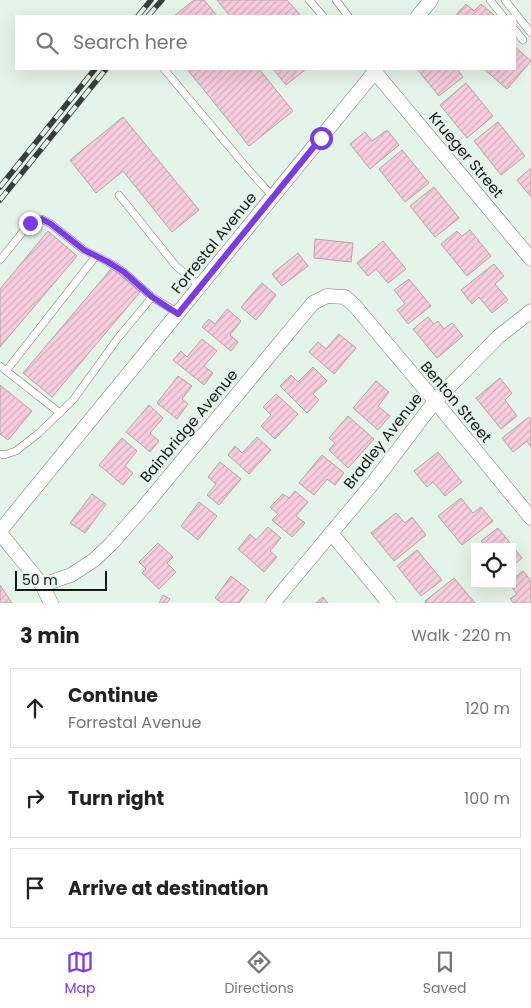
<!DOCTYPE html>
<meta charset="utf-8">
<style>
:root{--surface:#fff;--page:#f6f6f6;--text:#222;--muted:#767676;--line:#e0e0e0;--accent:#7c3aed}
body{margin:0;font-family:Poppins,sans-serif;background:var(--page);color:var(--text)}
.controls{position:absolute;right:15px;bottom:15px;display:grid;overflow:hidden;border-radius:0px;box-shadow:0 5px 20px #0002}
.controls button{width:45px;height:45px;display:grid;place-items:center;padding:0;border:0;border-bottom:1px solid var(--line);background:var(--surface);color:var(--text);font:25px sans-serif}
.scale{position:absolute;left:15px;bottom:12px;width:92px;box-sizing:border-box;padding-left:5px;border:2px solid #131814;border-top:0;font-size:14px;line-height:18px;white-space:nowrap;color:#131814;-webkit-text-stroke:4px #e5f4e8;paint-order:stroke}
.stop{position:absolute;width:15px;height:15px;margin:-11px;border:4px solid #7c3aed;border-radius:50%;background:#fff}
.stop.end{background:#7c3aed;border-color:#fff;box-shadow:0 1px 5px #0008}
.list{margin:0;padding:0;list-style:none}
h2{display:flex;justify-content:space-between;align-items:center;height:65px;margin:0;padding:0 20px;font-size:21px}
h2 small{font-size:16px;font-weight:400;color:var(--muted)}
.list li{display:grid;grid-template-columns:32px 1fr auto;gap:15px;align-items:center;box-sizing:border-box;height:80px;margin:0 10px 10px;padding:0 10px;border:1px solid var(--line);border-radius:0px}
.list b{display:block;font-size:19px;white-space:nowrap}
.list p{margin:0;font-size:16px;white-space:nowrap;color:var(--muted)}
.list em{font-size:16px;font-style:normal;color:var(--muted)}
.icon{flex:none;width:28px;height:28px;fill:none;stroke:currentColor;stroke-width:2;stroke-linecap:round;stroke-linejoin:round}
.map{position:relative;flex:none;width:531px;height:603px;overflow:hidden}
.search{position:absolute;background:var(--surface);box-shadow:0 5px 20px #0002;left:15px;right:15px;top:15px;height:55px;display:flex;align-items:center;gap:12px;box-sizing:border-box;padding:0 18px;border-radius:0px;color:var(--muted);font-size:19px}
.sheet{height:335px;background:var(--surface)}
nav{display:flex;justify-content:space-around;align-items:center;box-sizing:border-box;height:70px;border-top:1px solid var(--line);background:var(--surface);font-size:14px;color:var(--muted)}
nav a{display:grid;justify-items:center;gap:2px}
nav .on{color:var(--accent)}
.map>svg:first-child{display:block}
</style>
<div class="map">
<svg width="531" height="603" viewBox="0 0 531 603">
<defs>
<pattern id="building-hatch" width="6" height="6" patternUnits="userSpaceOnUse" patternTransform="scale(1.25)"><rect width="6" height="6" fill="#f8cddd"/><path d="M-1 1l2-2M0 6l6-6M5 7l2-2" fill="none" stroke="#d4afbd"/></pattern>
</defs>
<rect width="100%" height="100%" fill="#e5f4e8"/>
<!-- building -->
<path fill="url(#building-hatch)" stroke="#b4a2a9" d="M 194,0 L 204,0 L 217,16 L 174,16 Z
M 217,0 L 287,0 L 301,16 L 230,16 Z
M 466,4 L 474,11 L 481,4 L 495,16 L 455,16 Z
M 515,47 L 531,61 L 507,89 L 484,69 L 515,69 Z
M 187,69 L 259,69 L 293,111 L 249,146 Z
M 273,69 L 306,69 L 286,85 Z
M 417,69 L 457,69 L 463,77 L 439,96 Z
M 466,83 L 493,116 L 467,138 L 440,105 Z
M 123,117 L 199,210 L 172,232 L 123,171 L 96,193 L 70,160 Z
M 498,122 L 525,156 L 501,175 L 474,141 Z
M 387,130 L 399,145 L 370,169 L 350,144 L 365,132 L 372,141 Z
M 402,150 L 429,183 L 405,202 L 379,169 Z
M 531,168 L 531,197 L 517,180 Z
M 434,187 L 459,218 L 435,237 L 410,206 Z
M 470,230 L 491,256 L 467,276 L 441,244 L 457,231 L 462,236 Z
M 48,231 L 77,256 L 0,347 L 0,289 Z
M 315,239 L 353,243 L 351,262 L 314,258 Z
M 383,241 L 406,269 L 388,283 L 376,269 L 368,276 L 357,263 Z
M 298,253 L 308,266 L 282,286 L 272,274 Z
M 494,264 L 504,276 L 495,284 L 508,300 L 492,313 L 479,297 L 472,304 L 461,290 Z
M 112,268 L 140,292 L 52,397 L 23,373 Z
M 409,279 L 431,306 L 408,324 L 397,310 L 405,304 L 394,290 Z
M 262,283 L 276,295 L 256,320 L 241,307 Z
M 227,309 L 241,321 L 230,335 L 238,342 L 231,351 L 202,327 L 209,319 L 215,324 Z
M 428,317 L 434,324 L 438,321 L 444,329 L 452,323 L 463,336 L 437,358 L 413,329 Z
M 339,334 L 356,348 L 334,374 L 309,352 L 318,342 L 326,349 Z
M 202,339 L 217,351 L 204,366 L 213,373 L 204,385 L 173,360 L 181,351 L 187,357 Z
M 313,367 L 327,381 L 313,394 L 319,400 L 307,413 L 280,386 L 291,375 L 298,382 Z
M 178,376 L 192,386 L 182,399 L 188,404 L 177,419 L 157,403 Z
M 500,378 L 512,393 L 505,400 L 517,416 L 501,429 L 476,398 Z
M 376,381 L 389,392 L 378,406 L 390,416 L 378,430 L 353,408 Z
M 0,385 L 32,411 L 8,440 L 0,434 Z
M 276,394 L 298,414 L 275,439 L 261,426 L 271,415 L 263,407 Z
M 149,405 L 163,418 L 150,433 L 159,441 L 150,452 L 126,432 Z
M 348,416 L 374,439 L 348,468 L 329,450 L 335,443 L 329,438 Z
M 529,417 L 531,420 L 531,447 L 527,441 L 513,452 L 502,438 Z
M 257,437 L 271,450 L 249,474 L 228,455 L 235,446 L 242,453 Z
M 122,438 L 137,451 L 125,466 L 133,473 L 123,485 L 99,465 Z
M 438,452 L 462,482 L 445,496 L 433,482 L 427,487 L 414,471 Z
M 322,455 L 344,473 L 335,485 L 327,479 L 314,495 L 299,483 Z
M 220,462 L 241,479 L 219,505 L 207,495 L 216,484 L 208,477 Z
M 295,491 L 308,502 L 296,516 L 305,523 L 292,537 L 272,520 L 278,514 L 270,507 L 283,494 L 289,498 Z
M 92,494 L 106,504 L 85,533 L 70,523 Z
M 461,498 L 473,513 L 481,507 L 493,521 L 462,545 L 438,516 Z
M 199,502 L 217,516 L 198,540 L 181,526 Z
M 396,513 L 405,523 L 412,517 L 426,535 L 394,561 L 371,533 Z
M 268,527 L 281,538 L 270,551 L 277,557 L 264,572 L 238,549 L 250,534 L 256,540 Z
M 498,528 L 522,558 L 512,566 L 512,547 L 486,547 L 481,541 Z
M 158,543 L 173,557 L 167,563 L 176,572 L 159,589 L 142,573 L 146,569 L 139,562 Z
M 417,550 L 442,580 L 421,596 L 397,566 Z
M 523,571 L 531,581 L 531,603 L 514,603 L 510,599 L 517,594 L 509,584 L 512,584 L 512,580 Z
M 231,576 L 249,590 L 239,603 L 222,603 L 215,598 Z
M 454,578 L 475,603 L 426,603 L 425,601 Z
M 0,585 L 12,603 L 0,603 Z
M 163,595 L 170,599 L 167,603 L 159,603 Z
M 323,597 L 328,603 L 316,603 Z"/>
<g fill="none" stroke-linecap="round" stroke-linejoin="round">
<!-- lane casing -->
<g stroke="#6e7c71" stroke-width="8">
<path id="lane" d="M 309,0 L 323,16
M 336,0 L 348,16
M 490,0 L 503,16
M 505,0 L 531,33
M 515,30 L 523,40
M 164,69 L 247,168 L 273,197
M 119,195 L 176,266 L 200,286
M 0,260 L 30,223 L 42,219 L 51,224 L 84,250 L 108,262 L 124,272 L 152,297 L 178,313
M 0,366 L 60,413
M 6,371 L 96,256
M 0,454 L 4,455 L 16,451 L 39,433 L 73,400 L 118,338 L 152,297"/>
</g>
<!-- street casing -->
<g stroke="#6e7c71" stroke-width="15">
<path id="street" d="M 418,16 L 431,0
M 375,72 L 531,259
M 0,531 L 377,69
M 0,533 L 42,585 L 51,603
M 331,533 L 389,603
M 42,585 L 71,575 L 94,560 L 111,544 L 143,508 L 313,303 L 327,296 L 345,297 L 355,306 L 435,401 L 531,518
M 273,603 L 373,483 L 435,401 L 498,337 L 531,311"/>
</g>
<!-- lane -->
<use href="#lane" stroke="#fff" stroke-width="7"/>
<!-- street -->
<use href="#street" stroke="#fff" stroke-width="14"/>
<!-- rail casing -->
<g stroke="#383f3a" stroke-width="5.5">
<path id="rail" d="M 138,16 L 151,0
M 148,16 L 162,0
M 0,187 L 95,69
M 0,200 L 106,69"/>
</g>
<!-- rail -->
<use href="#rail" stroke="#e5f4e8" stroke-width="4" stroke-dasharray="11" stroke-linecap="butt"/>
</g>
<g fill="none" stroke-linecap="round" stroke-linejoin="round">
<!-- route -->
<path stroke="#7c3aed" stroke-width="6" d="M 30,223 L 42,219 L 51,224 L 84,250 L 108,262 L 124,272 L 152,297 L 178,314 L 321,138"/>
</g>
<g text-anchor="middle" stroke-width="4.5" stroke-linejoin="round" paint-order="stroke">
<!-- street labels -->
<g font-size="15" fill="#131814" stroke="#e5f4e8">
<text transform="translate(466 155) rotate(50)" y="5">Krueger Street</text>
<text transform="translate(214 243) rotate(-51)" y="5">Forrestal Avenue</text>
<text transform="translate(456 402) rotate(50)" y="5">Benton Street</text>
<text transform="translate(189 426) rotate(-50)" y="5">Bainbridge Avenue</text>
<text transform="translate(383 441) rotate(-52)" y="5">Bradley Avenue</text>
</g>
</g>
</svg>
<div class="controls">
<button><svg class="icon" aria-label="locate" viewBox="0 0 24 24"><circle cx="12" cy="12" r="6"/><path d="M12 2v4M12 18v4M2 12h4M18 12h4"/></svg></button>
</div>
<div class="scale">50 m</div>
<div class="stop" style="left:321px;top:138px"></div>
<div class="stop end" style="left:30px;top:223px"></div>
<div class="search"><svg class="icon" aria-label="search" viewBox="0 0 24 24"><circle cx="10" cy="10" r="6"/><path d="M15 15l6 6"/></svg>Search here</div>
</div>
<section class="sheet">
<h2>3 min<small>Walk · 220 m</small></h2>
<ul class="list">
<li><svg class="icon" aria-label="ahead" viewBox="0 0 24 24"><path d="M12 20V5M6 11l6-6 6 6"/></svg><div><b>Continue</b><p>Forrestal Avenue</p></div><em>120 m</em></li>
<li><svg class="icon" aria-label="right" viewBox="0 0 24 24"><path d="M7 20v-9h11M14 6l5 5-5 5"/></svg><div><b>Turn right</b></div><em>100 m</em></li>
<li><svg class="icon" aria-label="arrive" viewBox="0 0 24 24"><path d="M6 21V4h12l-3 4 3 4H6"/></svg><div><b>Arrive at destination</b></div></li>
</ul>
</section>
<nav>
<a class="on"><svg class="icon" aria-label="map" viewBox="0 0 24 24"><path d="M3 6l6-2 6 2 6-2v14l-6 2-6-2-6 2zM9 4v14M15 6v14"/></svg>Map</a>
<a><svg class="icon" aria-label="directions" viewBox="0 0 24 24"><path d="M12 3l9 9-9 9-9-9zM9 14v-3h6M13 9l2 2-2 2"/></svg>Directions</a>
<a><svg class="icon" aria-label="saved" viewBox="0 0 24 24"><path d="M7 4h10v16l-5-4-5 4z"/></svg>Saved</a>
</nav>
